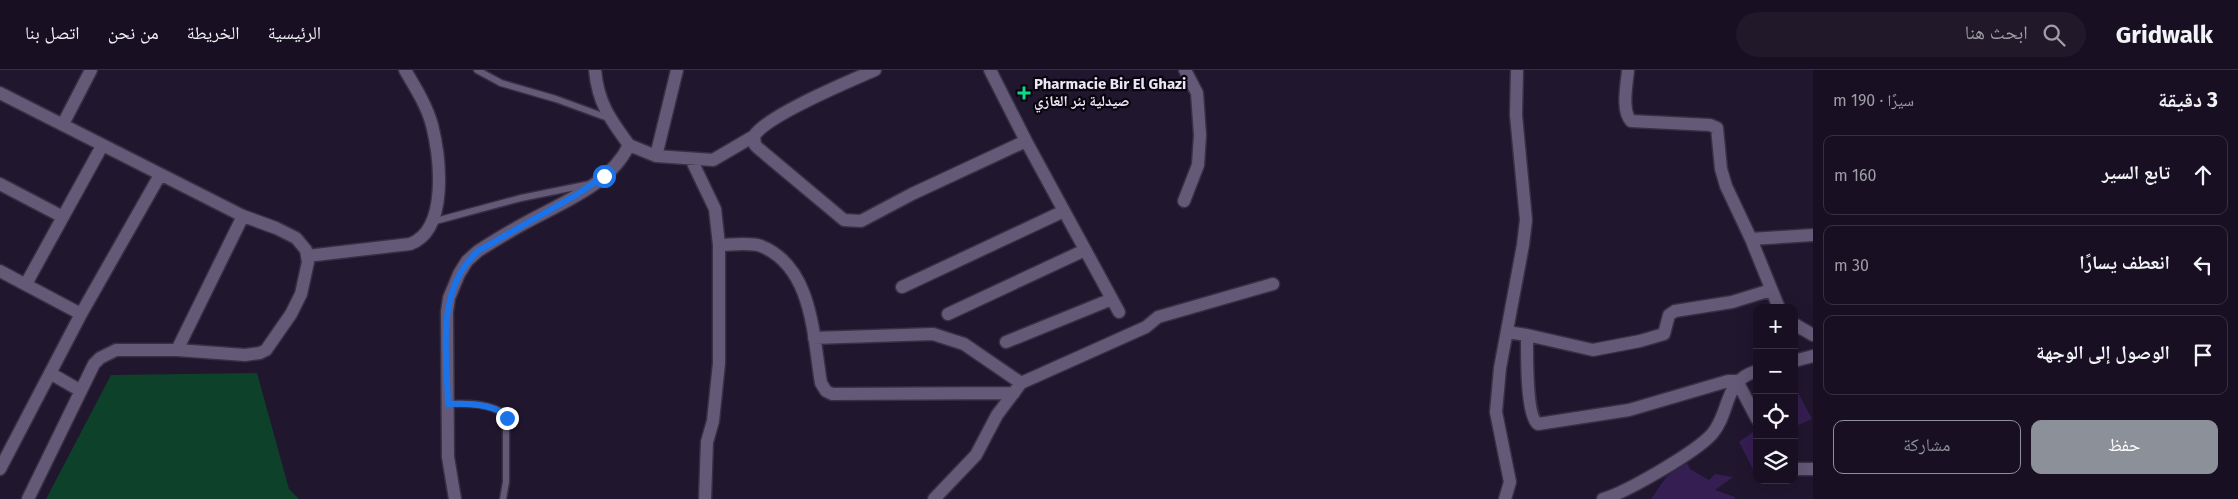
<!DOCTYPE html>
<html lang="ar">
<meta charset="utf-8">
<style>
:root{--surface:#181022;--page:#21192a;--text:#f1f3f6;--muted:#9f9da5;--line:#363040;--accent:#8c9099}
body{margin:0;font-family:"Fira Sans","Noto Naskh Arabic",sans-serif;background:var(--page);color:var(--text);direction:rtl}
.controls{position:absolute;right:15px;bottom:15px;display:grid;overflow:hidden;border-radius:10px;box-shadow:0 5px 20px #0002}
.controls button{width:45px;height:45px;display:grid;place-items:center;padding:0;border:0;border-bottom:1px solid var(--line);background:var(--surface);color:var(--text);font:25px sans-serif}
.stop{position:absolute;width:15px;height:15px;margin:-11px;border:4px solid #1a73e8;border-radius:50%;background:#fff}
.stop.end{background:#1a73e8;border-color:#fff;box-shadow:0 1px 5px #0008}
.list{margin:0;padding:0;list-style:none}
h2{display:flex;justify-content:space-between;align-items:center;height:65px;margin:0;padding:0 20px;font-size:21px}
h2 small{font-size:16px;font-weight:400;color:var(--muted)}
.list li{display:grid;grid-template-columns:32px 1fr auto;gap:15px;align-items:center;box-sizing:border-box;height:80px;margin:0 10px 10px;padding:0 10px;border:1px solid var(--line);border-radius:10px}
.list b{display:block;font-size:19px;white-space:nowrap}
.list em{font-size:16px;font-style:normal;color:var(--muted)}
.actions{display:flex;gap:10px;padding:15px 20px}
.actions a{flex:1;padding:11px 0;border:1px solid var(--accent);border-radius:10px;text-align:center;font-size:18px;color:var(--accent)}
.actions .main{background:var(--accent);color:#fff}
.icon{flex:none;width:28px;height:28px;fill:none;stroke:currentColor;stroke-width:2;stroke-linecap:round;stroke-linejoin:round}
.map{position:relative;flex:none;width:1813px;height:429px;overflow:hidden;direction:ltr}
header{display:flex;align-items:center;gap:30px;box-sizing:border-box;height:70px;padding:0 25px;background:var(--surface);border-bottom:1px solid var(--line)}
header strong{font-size:24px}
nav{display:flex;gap:28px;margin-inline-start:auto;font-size:18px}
.search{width:350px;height:45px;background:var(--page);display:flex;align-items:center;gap:12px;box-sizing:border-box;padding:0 18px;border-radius:28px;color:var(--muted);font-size:19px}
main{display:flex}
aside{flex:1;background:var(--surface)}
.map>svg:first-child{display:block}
</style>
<header>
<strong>Gridwalk</strong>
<div class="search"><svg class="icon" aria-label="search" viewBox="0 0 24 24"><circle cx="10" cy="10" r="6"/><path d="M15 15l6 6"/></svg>ابحث هنا</div>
<nav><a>الرئيسية</a><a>الخريطة</a><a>من نحن</a><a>اتصل بنا</a></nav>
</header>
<main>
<aside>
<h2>3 دقيقة<small>سيرًا · 190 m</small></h2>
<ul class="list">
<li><svg class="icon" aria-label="ahead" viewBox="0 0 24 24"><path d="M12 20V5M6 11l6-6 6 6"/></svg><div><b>تابع السير</b></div><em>160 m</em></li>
<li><svg class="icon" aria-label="left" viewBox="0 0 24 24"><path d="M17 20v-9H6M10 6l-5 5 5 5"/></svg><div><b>انعطف يسارًا</b></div><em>30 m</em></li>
<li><svg class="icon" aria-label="arrive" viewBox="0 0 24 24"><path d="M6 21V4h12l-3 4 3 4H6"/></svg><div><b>الوصول إلى الوجهة</b></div></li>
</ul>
<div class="actions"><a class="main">حفظ</a><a>مشاركة</a></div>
</aside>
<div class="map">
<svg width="1813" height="429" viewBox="0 0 1813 429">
<rect width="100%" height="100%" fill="#20162e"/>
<!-- green -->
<path fill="#0e4129" d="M 257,303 L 289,419 L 299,429 L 46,429 L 111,305 Z"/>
<!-- building -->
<path fill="#351e52" d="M 1794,315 L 1812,349 L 1794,357 Z
M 1753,362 L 1757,368 L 1757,407 L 1739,372 Z
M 1687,393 L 1690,399 L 1709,410 L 1715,404 L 1733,407 L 1715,420 L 1735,427 L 1735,429 L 1651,429 L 1667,406 Z"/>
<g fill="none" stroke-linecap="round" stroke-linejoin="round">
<!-- lane casing -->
<g stroke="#372f43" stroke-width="9">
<path id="lane" d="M 477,0 L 501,13 L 556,29 L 608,48
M 432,152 L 521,128 L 590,114
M 448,334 C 467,333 491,333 506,345 L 506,412 L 503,429"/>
</g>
<!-- street casing -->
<g stroke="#372f43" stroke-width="15">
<path id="street" d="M 875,0 C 850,11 767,45 754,66 L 755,75 L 758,78 L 844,150 L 861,151 L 912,124 L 1026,71
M 990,0 L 1026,71 L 1119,242
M 1628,0 C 1627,14 1621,40 1631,51 L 1710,55 L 1717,58 L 1721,99 L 1726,116 L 1751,169 L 1779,238
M 0,23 L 243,146 L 276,158 L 296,168 L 306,180 L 308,192 L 301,224 L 291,244 L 266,280 L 260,283 L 245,285 L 177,280 L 116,280 L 100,288 L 94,294 L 28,429
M 63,54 L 91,0
M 629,75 L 656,86 L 713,90 L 754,66
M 656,86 L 677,0
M 691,89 L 715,139 L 719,175 L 719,293 L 713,351 L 707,372 L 705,429
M 0,114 L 63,147
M 1184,131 L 1198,95 L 1200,65 L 1197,23 L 1185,0
M 1751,169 L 1813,165
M 719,175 C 731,175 750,172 761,176 C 813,197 813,266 821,313 L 826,321 L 832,324 L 1014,323
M 307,186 L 410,174 C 449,160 440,87 432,55 C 427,36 415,17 405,0
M 0,201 L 81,244
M 26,214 L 102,76
M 902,217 L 1064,141
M 948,244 L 1085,180
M 1794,254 L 1813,265
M 1507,262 L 1527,265 C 1527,281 1526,347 1538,354 L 1629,340 L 1728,311 L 1737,311 L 1757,349
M 1527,265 L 1593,280 L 1640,271 L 1664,264 L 1669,245 L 1675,241 L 1732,232 L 1771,220
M 814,268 L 933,264 L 964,274 L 1021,313
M 1006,272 L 1112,229
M 177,280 L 243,146
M 1794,291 L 1813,286
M 50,303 L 81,321
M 0,399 L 81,244 L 160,105
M 1794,399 L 1813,399
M 455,429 L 448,387 L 447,242 L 449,228 L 459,204 L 467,191 L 478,181 C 494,171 510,161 527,152 C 563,132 611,114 629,75 C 610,49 598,33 595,0
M 934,429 L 976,385 L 997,345 L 1021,313 L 1146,257 L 1158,247 L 1273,214
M 1505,429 L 1510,412 L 1496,342 L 1500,298 L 1523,175 L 1526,150 L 1516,45 L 1517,0
M 1603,429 C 1627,422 1696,382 1712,364 C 1731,342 1723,310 1757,301"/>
</g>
<!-- lane -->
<use href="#lane" stroke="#645976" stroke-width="6"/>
<!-- street -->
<use href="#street" stroke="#645976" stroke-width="12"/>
</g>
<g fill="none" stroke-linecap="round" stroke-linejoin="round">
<!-- route -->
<path stroke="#1a73e8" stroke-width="6" d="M 507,348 L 506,345 C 491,334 467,333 448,334 C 447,282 435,220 478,181 L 576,125 L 604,106"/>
</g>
<!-- markers -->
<path fill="#0dd98a" stroke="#08050e" stroke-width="2" d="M1021.5 15.5h5v5h5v5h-5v5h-5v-5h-5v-5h5z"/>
<g text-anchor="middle" stroke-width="4.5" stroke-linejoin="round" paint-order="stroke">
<!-- poi labels -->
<g font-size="15" font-weight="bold" fill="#ebe5f6" stroke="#08050e" text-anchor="start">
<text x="1034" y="19">Pharmacie Bir El Ghazi<tspan x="1034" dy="17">صيدلية بئر الغازي</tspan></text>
</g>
</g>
</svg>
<div class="controls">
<button>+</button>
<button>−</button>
<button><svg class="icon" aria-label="locate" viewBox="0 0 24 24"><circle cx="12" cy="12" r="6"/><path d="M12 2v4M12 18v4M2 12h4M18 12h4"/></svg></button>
<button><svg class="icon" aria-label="layers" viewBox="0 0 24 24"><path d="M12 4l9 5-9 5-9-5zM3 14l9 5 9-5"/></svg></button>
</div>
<div class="stop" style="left:604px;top:106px"></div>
<div class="stop end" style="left:507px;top:348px"></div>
</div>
</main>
